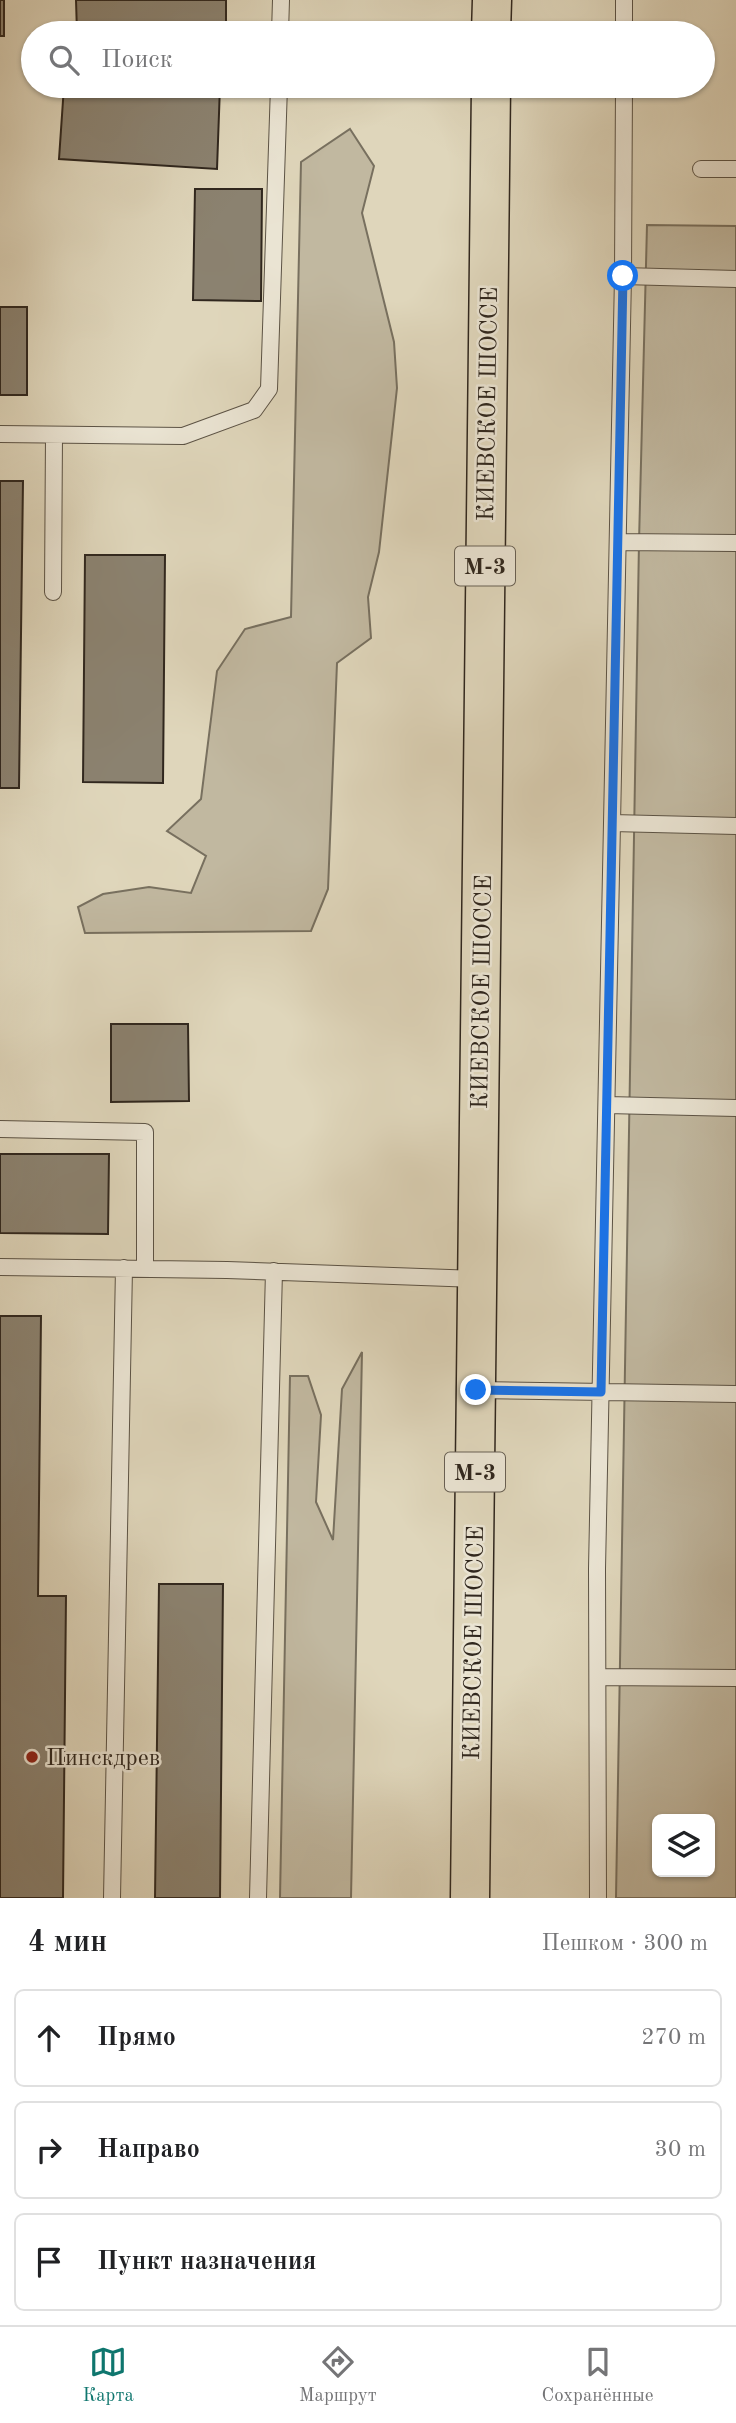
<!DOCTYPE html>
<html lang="ru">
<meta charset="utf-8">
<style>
:root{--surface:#fff;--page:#f6f6f6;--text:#202124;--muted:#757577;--line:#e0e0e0;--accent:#0f766e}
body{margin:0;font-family:"Old Standard TT",serif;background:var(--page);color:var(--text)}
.controls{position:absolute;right:21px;bottom:21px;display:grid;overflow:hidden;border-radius:10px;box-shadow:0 2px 5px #0004}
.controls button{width:63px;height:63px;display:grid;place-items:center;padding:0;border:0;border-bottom:2px solid var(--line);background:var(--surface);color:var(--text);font:35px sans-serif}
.stop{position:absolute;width:21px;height:21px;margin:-16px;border:5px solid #1a73e8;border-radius:50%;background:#fff}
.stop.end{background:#1a73e8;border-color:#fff;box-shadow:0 2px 7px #0008}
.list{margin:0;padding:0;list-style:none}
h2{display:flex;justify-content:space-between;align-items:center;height:91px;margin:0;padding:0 28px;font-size:30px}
h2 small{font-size:23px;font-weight:400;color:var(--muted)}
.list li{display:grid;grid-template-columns:46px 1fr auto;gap:21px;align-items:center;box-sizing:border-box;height:98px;margin:0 14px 14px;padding:0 14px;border:2px solid var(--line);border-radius:10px}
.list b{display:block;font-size:26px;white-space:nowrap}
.list em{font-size:23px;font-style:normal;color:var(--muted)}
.icon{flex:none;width:38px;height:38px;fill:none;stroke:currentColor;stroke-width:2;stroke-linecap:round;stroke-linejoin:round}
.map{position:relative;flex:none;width:736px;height:1898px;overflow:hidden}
.search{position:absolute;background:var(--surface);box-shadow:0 2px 5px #0004;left:21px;right:21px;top:21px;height:77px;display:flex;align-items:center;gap:18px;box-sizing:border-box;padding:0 24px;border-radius:38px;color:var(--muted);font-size:26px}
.sheet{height:427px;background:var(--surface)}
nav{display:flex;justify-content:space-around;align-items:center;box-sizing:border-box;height:98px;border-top:2px solid var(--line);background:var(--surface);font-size:19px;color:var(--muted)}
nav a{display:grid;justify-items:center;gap:4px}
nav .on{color:var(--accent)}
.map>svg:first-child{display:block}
</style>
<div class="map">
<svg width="736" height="1898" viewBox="0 0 736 1898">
<rect width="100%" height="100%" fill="#dfd6bb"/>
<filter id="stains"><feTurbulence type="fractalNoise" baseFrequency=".00286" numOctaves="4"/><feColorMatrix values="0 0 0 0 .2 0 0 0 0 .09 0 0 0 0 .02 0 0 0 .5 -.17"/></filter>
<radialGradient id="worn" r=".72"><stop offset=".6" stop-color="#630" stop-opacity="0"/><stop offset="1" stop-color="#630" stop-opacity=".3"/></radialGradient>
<!-- green -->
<path fill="#c1b8a0" stroke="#78705f" stroke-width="2" fill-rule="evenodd" d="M 350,129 L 374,166 L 362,213 L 394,342 L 397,388 L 379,552 L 368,597 L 371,638 L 337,663 L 328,889 L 311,931 L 85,933 L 78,907 L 103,894 L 149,887 L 191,893 L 206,856 L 167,831 L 201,799 L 217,671 L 245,629 L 291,617 L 301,162 Z
M 647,225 L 736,226 L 736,1898 L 616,1898 L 639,542 ZM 657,1819 L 710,1819 L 710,1872 L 657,1872 Z
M 362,1352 L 351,1898 L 280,1898 L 290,1376 L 308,1376 L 321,1415 L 316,1502 L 333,1540 L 342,1389 Z"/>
<!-- building -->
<path fill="#8b8270" stroke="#30271e" stroke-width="2" d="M 0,0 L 4,0 L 4,36 L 0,36 Z
M 76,0 L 226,0 L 226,33 L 77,33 Z
M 64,86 L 220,86 L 217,169 L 59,159 Z
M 195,189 L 262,189 L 261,301 L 193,300 Z
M 0,307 L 27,307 L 27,395 L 0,395 Z
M 0,481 L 23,481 L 19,788 L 0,788 Z
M 85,555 L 165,555 L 163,783 L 83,782 Z
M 111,1024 L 188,1024 L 189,1101 L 111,1102 Z
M 0,1154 L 109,1154 L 108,1234 L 0,1233 Z
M 0,1316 L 41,1316 L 38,1596 L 66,1596 L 63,1898 L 0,1898 Z
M 159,1584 L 223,1584 L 220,1898 L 155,1898 Z"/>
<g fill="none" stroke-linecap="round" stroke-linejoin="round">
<!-- service casing -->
<g stroke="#5c5345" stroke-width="18">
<path id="service" d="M 280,33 L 281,0
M 624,33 L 624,0
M 701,169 L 736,169
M 623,276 L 624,86
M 0,434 L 183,436 L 254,410 L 269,389 L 279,86
M 618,542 L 736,543
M 53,592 L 54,435
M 612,823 L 736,826
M 607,1105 L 736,1108
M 0,1129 L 145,1132 L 145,1269
M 0,1267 L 227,1270 L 477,1279
M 476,1390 L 736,1394
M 598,1677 L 736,1678
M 112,1898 L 124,1268
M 258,1898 L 274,1271
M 598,1898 L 597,1569 L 623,276 L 736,279"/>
</g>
<!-- trunk casing -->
<g stroke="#30271e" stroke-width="41">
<path id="trunk" d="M 491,33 L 492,0
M 470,1898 L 491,86"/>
</g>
<!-- service -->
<use href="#service" stroke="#eae4d3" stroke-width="16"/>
<!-- trunk -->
<use href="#trunk" stroke="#dfd6bb" stroke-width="38"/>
</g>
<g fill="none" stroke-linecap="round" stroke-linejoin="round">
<!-- route -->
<path stroke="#1a73e8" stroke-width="9" d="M 476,1390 L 601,1392 L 623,276"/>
</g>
<!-- markers -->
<circle fill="#8f2418" stroke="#eae4d3" stroke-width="2.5" cx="32" cy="1757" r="7"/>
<g text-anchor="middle" stroke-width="5" stroke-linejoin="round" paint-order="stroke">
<!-- shield labels -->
<g fill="#eae4d3" stroke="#686054" stroke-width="2">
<rect x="455" y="546.5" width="60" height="39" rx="5"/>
<rect x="445" y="1452.5" width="60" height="39" rx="5"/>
</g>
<g font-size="23" font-weight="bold" fill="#30271e">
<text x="485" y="574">М-3</text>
<text x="475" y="1480">М-3</text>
</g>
<!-- street labels -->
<g font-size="24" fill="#30271e" stroke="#eae4d3">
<text transform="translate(487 404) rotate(-89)" y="8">КИЕВСКОЕ ШОССЕ</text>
<text transform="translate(481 992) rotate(-89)" y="8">КИЕВСКОЕ ШОССЕ</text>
<text transform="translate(473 1643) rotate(-89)" y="8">КИЕВСКОЕ ШОССЕ</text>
</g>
<!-- poi labels -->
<g font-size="24" fill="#30271e" stroke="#eae4d3" text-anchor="start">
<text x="46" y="1765">Пинскдрев</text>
</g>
</g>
<rect width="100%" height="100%" filter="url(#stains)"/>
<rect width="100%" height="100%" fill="url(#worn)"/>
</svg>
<div class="controls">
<button><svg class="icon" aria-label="layers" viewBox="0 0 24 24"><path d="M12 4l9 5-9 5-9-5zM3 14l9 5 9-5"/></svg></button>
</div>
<div class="stop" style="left:623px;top:276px"></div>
<div class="stop end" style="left:476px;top:1390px"></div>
<div class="search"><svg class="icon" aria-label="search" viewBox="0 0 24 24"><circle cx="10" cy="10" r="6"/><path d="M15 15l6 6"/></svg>Поиск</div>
</div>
<section class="sheet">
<h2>4 мин<small>Пешком · 300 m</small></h2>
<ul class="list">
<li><svg class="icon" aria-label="ahead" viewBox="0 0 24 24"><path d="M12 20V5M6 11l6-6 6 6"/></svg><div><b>Прямо</b></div><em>270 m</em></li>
<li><svg class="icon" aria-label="right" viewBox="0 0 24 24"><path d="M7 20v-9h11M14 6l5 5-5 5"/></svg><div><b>Направо</b></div><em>30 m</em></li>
<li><svg class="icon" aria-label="arrive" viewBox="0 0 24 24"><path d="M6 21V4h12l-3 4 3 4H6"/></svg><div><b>Пункт назначения</b></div></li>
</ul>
</section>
<nav>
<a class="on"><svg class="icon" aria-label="map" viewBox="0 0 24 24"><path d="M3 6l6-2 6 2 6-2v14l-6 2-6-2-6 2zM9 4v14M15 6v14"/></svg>Карта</a>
<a><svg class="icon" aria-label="directions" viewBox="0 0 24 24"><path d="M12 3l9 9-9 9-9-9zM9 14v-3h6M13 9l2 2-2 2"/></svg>Маршрут</a>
<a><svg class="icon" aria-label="saved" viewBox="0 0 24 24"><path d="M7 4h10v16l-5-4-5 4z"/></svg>Сохранённые</a>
</nav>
